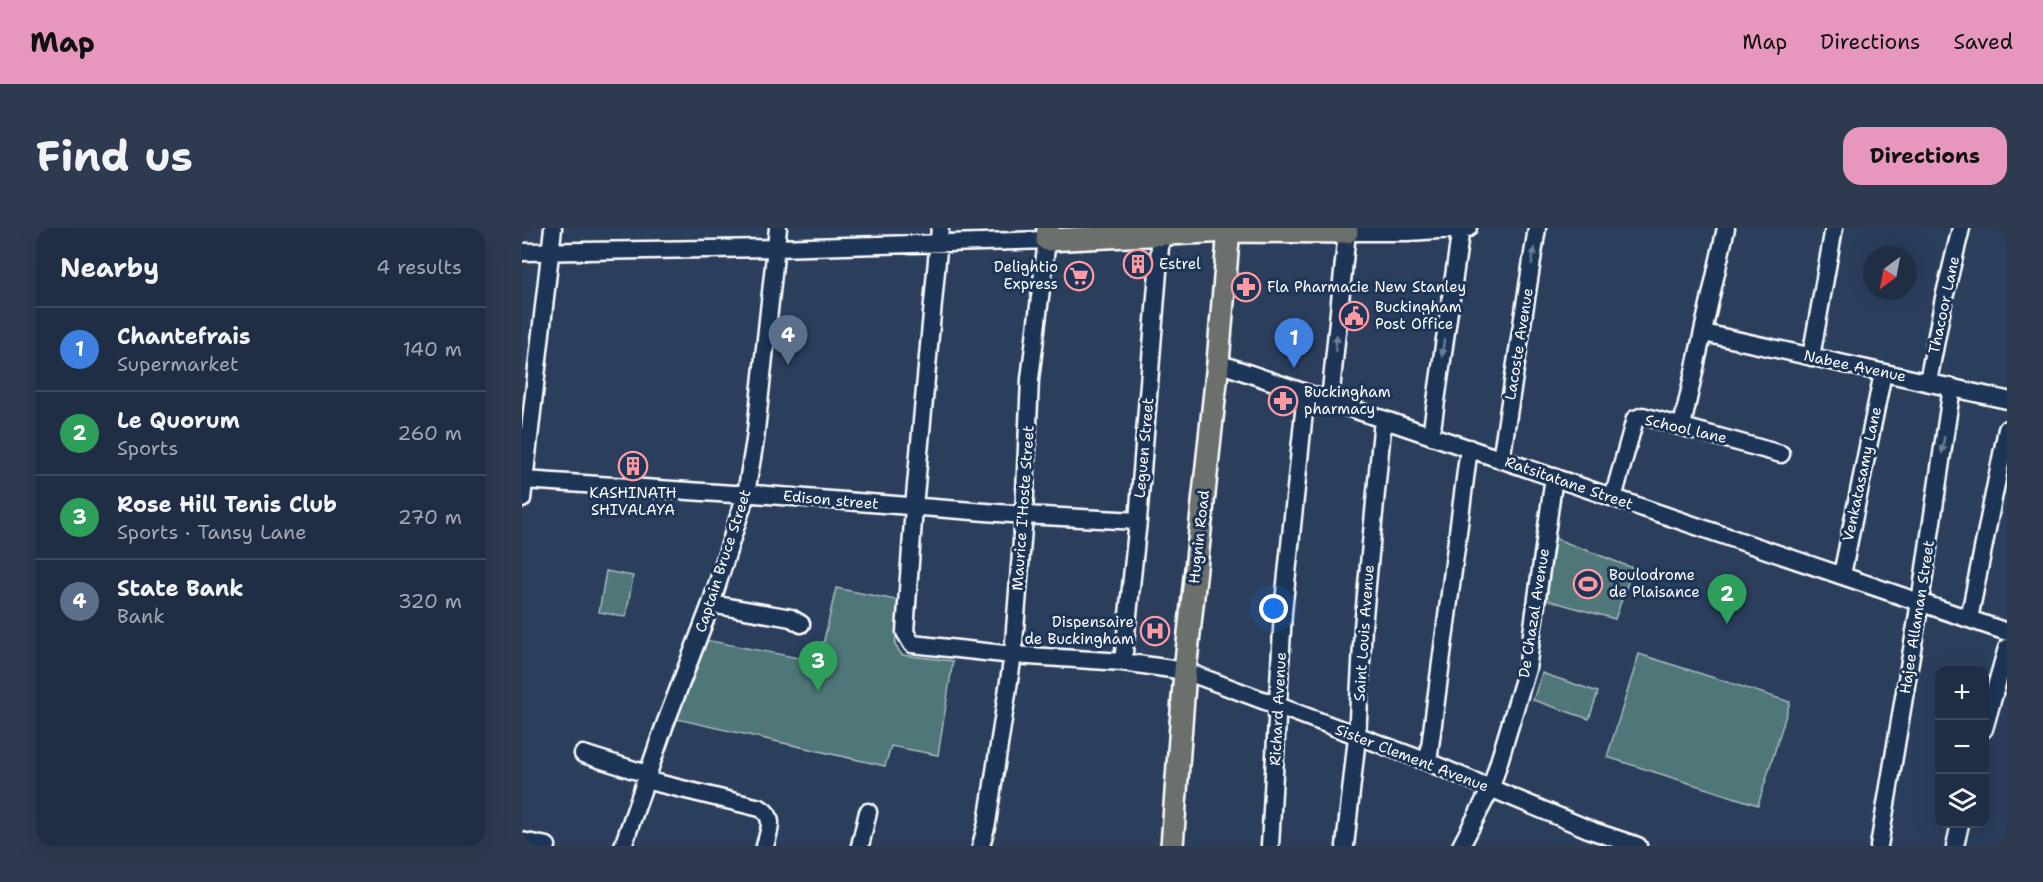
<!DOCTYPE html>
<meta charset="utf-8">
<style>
:root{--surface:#202e45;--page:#2d3a50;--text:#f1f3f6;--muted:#a2a8b3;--line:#3d4a5e;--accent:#e797bd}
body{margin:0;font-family:"Shantell Sans",sans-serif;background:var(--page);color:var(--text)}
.controls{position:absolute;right:18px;bottom:18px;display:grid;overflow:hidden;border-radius:12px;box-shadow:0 6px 24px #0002}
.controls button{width:54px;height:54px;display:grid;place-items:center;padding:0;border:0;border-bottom:2px solid var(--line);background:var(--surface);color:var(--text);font:30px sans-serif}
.compass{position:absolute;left:1341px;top:18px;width:54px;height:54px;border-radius:50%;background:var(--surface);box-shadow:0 6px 24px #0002;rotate:212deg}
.you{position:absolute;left:752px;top:381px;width:21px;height:21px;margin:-15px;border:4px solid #fff;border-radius:50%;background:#1a73e8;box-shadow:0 0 0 9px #1a73e833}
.badge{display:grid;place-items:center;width:39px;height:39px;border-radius:50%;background:var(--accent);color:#fff;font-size:20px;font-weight:700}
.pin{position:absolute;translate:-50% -50px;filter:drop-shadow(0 2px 3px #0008)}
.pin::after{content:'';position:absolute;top:32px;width:21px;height:18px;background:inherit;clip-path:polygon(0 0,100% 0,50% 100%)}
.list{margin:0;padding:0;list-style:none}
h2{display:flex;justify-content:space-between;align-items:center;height:78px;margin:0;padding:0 24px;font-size:26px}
h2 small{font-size:20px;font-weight:400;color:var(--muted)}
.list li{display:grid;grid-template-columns:39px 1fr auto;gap:18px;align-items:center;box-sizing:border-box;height:84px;padding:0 24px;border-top:2px solid var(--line)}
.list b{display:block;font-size:22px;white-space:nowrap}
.list p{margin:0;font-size:20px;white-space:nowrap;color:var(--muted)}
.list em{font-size:20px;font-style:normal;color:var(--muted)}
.icon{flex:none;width:33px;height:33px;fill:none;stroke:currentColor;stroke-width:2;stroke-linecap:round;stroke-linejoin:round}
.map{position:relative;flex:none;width:1485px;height:618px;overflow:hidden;border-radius:18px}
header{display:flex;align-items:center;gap:36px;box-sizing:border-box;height:84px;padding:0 30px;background:var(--accent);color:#111}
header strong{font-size:28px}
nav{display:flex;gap:33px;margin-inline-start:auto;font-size:21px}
.intro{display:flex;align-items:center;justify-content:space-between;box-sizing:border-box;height:144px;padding:0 36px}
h1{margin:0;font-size:42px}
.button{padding:15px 27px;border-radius:18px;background:var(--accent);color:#111;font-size:21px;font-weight:700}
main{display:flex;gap:36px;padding:0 36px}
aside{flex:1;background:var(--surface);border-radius:18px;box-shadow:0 6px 24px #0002}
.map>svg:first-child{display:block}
</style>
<header>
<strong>Map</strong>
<nav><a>Map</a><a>Directions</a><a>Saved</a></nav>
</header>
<div class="intro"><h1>Find us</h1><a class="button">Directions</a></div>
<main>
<aside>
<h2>Nearby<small>4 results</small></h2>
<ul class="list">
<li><span class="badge" style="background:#3f7fe0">1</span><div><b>Chantefrais</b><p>Supermarket</p></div><em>140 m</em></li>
<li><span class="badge" style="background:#2e9e5b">2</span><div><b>Le Quorum</b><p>Sports</p></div><em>260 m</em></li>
<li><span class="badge" style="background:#2e9e5b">3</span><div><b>Rose Hill Tenis Club</b><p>Sports · Tansy Lane</p></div><em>270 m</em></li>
<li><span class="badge" style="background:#5c6f8a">4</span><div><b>State Bank</b><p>Bank</p></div><em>320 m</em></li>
</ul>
</aside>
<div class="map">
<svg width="1485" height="618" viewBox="0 0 1485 618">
<rect width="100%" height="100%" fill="#2b3e5c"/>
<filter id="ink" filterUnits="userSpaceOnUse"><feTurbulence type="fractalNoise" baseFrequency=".0167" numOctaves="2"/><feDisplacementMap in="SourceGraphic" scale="12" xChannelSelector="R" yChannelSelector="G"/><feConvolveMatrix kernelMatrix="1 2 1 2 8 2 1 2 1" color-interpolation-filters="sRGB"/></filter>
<g filter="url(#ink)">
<!-- green -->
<path fill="#4f777a" stroke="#a7bbbc" stroke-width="1.5" d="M 1032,310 L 1111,340 L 1093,391 L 1025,372 Z
M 84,343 L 111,348 L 104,389 L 77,384 Z
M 314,360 L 379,373 L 373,417 L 380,427 L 431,433 L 416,527 L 369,518 L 363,538 L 155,491 L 184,412 L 297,434 Z
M 1117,426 L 1268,474 L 1236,577 L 1085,529 Z
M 1020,445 L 1076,464 L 1067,491 L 1011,472 Z"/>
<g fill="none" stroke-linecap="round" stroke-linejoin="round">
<!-- minor casing -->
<g stroke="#fff" stroke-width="21">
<path id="minor" d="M 418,0 L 392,279 L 383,404 L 390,416 L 491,427 L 601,434 L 663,443 L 906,534 L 1071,603 L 1116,618
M 0,24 L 254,20 L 525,12 L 508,151 L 502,287 L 491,427 L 465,595 L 459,618
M 1182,105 L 1485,172
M 1289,129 L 1312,0
M 696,135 L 1485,404
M 1406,154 L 1422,70 L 1439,0
M 808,173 L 825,4 L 887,4 L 946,0
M 1160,198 L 1204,0
M 909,208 L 939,0
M 979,232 L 1015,0
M 2,252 L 211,266 L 232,266 L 502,287 L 616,293
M 1091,270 L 1113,191 L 1121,188 L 1259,226
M 0,271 L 31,0
M 1320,347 L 1361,145
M 189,376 L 269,390 L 279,396
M 1447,391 L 1485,201
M 601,434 L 616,293 L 639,6
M 1462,501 L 1485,420
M 61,526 L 125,546
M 906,534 L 947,220
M 123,552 L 238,580 C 254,589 247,602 243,618
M 0,613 L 25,618
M 101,618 L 142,499 L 189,376 L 224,266 L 233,212 L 256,0
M 338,618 L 346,584
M 748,618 L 761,384 L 784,165
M 823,618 L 835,509 L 841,399 L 861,191
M 939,618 L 969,560 L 1005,441 L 1032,249
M 1357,618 L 1398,374 L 1430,159
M 1433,618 L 1438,596"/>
</g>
<!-- major casing -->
<g stroke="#fff" stroke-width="26">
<path id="major" d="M 526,0 L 525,12 L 707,3 L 825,4
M 650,618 L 663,443 L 696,135 L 707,0"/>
</g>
<!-- minor -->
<use href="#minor" stroke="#1d3557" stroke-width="16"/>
<!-- major -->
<use href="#major" stroke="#6c706d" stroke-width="21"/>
</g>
<!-- one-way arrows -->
<defs><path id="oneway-solid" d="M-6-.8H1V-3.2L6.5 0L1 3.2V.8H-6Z" transform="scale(1.5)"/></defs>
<g fill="#6c7c92">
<use href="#oneway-solid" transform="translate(1011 28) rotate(-81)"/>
<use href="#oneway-solid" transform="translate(814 115) rotate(-84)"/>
<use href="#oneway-solid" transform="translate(921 120) rotate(98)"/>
<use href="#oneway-solid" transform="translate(1421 217) rotate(98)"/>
</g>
</g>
<!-- icons -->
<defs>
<g id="building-ring" transform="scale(1.5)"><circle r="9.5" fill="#1d3557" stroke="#ff9aa2" stroke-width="1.5"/><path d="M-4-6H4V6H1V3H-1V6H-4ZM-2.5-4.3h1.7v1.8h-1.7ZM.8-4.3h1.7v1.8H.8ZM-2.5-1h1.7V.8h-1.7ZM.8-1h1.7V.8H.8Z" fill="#ff9aa2"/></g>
<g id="supermarket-ring" transform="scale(1.5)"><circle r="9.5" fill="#1d3557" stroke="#ff9aa2" stroke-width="1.5"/><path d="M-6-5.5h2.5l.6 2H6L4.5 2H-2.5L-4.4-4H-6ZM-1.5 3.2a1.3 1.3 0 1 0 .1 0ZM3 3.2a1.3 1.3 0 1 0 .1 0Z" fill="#ff9aa2"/></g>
<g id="pharmacy-ring" transform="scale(1.5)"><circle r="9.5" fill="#1d3557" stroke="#ff9aa2" stroke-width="1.5"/><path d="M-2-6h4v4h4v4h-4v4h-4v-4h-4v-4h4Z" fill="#ff9aa2"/></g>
<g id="civic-ring" transform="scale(1.5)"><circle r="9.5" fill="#1d3557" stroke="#ff9aa2" stroke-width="1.5"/><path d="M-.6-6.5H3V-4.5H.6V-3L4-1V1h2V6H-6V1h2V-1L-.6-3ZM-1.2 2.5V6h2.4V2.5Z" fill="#ff9aa2"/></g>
<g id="stadium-ring" transform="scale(1.5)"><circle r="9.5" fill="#1d3557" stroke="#ff9aa2" stroke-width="1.5"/><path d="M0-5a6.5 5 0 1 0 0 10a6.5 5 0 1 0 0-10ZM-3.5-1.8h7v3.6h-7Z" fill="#ff9aa2"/></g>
<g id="hospital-ring" transform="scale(1.5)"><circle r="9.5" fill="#1d3557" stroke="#ff9aa2" stroke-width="1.5"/><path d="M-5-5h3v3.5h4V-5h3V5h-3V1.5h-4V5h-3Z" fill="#ff9aa2"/></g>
</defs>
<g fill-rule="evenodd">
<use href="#building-ring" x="616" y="36"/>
<use href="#supermarket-ring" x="557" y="48"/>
<use href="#pharmacy-ring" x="724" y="59"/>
<use href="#civic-ring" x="832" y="88"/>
<use href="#pharmacy-ring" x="761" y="173"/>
<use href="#building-ring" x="111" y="238"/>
<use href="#stadium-ring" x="1066" y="356"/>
<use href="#hospital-ring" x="633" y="403"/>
</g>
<g text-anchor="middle" stroke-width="6" stroke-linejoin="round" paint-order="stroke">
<!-- poi labels -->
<g font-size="15" fill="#fff" stroke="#1d3557" text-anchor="start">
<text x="637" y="41">Estrel</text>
<text x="536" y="44" text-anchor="end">Delightio<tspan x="536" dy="17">Express</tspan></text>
<text x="745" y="64">Fla Pharmacie New Stanley</text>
<text x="853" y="84">Buckingham<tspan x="853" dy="17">Post Office</tspan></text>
<text x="782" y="169">Buckingham<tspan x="782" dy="17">pharmacy</tspan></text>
<text x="111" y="270" text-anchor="middle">KASHINATH<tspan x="111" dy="17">SHIVALAYA</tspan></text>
<text x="1087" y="352">Boulodrome<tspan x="1087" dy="17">de Plaisance</tspan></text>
<text x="612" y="399" text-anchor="end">Dispensaire<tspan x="612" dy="17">de Buckingham</tspan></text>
</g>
<!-- street labels -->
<g font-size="15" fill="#fff" stroke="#1d3557">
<text transform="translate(1422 77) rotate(-78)" y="5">Thacoor Lane</text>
<text transform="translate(997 116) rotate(-81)" y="5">Lacoste Avenue</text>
<text transform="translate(1333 138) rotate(12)" y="5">Nabee Avenue</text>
<text transform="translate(1164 201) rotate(13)" y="5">School lane</text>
<text transform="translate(622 220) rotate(-85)" y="5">Leguen Street</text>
<text transform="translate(1340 246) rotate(-78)" y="5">Venkatasamy Lane</text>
<text transform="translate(1047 255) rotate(19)" y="5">Ratsitatane Street</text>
<text transform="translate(309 272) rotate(5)" y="5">Edison street</text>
<text transform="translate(501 280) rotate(-86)" y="5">Maurice I'Hoste Street</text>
<text transform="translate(677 309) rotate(-84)" y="5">Hugnin Road</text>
<text transform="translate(201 333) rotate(-72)" y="5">Captain Bruce Street</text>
<text transform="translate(1012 385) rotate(-81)" y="5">De Chazal Avenue</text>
<text transform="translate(1395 389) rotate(-81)" y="5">Hajee Allaman Street</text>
<text transform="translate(842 405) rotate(-86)" y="5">Saint Louis Avenue</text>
<text transform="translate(756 481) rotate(-87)" y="5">Richard Avenue</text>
<text transform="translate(890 530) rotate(21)" y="5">Sister Clement Avenue</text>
</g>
</g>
</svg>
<div class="controls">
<button>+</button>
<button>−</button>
<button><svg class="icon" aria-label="layers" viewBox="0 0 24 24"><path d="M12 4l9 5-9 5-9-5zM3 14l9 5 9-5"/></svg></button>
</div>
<svg class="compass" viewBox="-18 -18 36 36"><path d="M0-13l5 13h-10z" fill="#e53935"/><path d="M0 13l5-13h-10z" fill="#a2a8b3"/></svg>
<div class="you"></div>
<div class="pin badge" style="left:772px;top:140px;background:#3f7fe0">1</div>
<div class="pin badge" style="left:1205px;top:396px;background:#2e9e5b">2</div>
<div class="pin badge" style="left:296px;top:463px;background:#2e9e5b">3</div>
<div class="pin badge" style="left:266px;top:137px;background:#5c6f8a">4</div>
</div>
</main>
